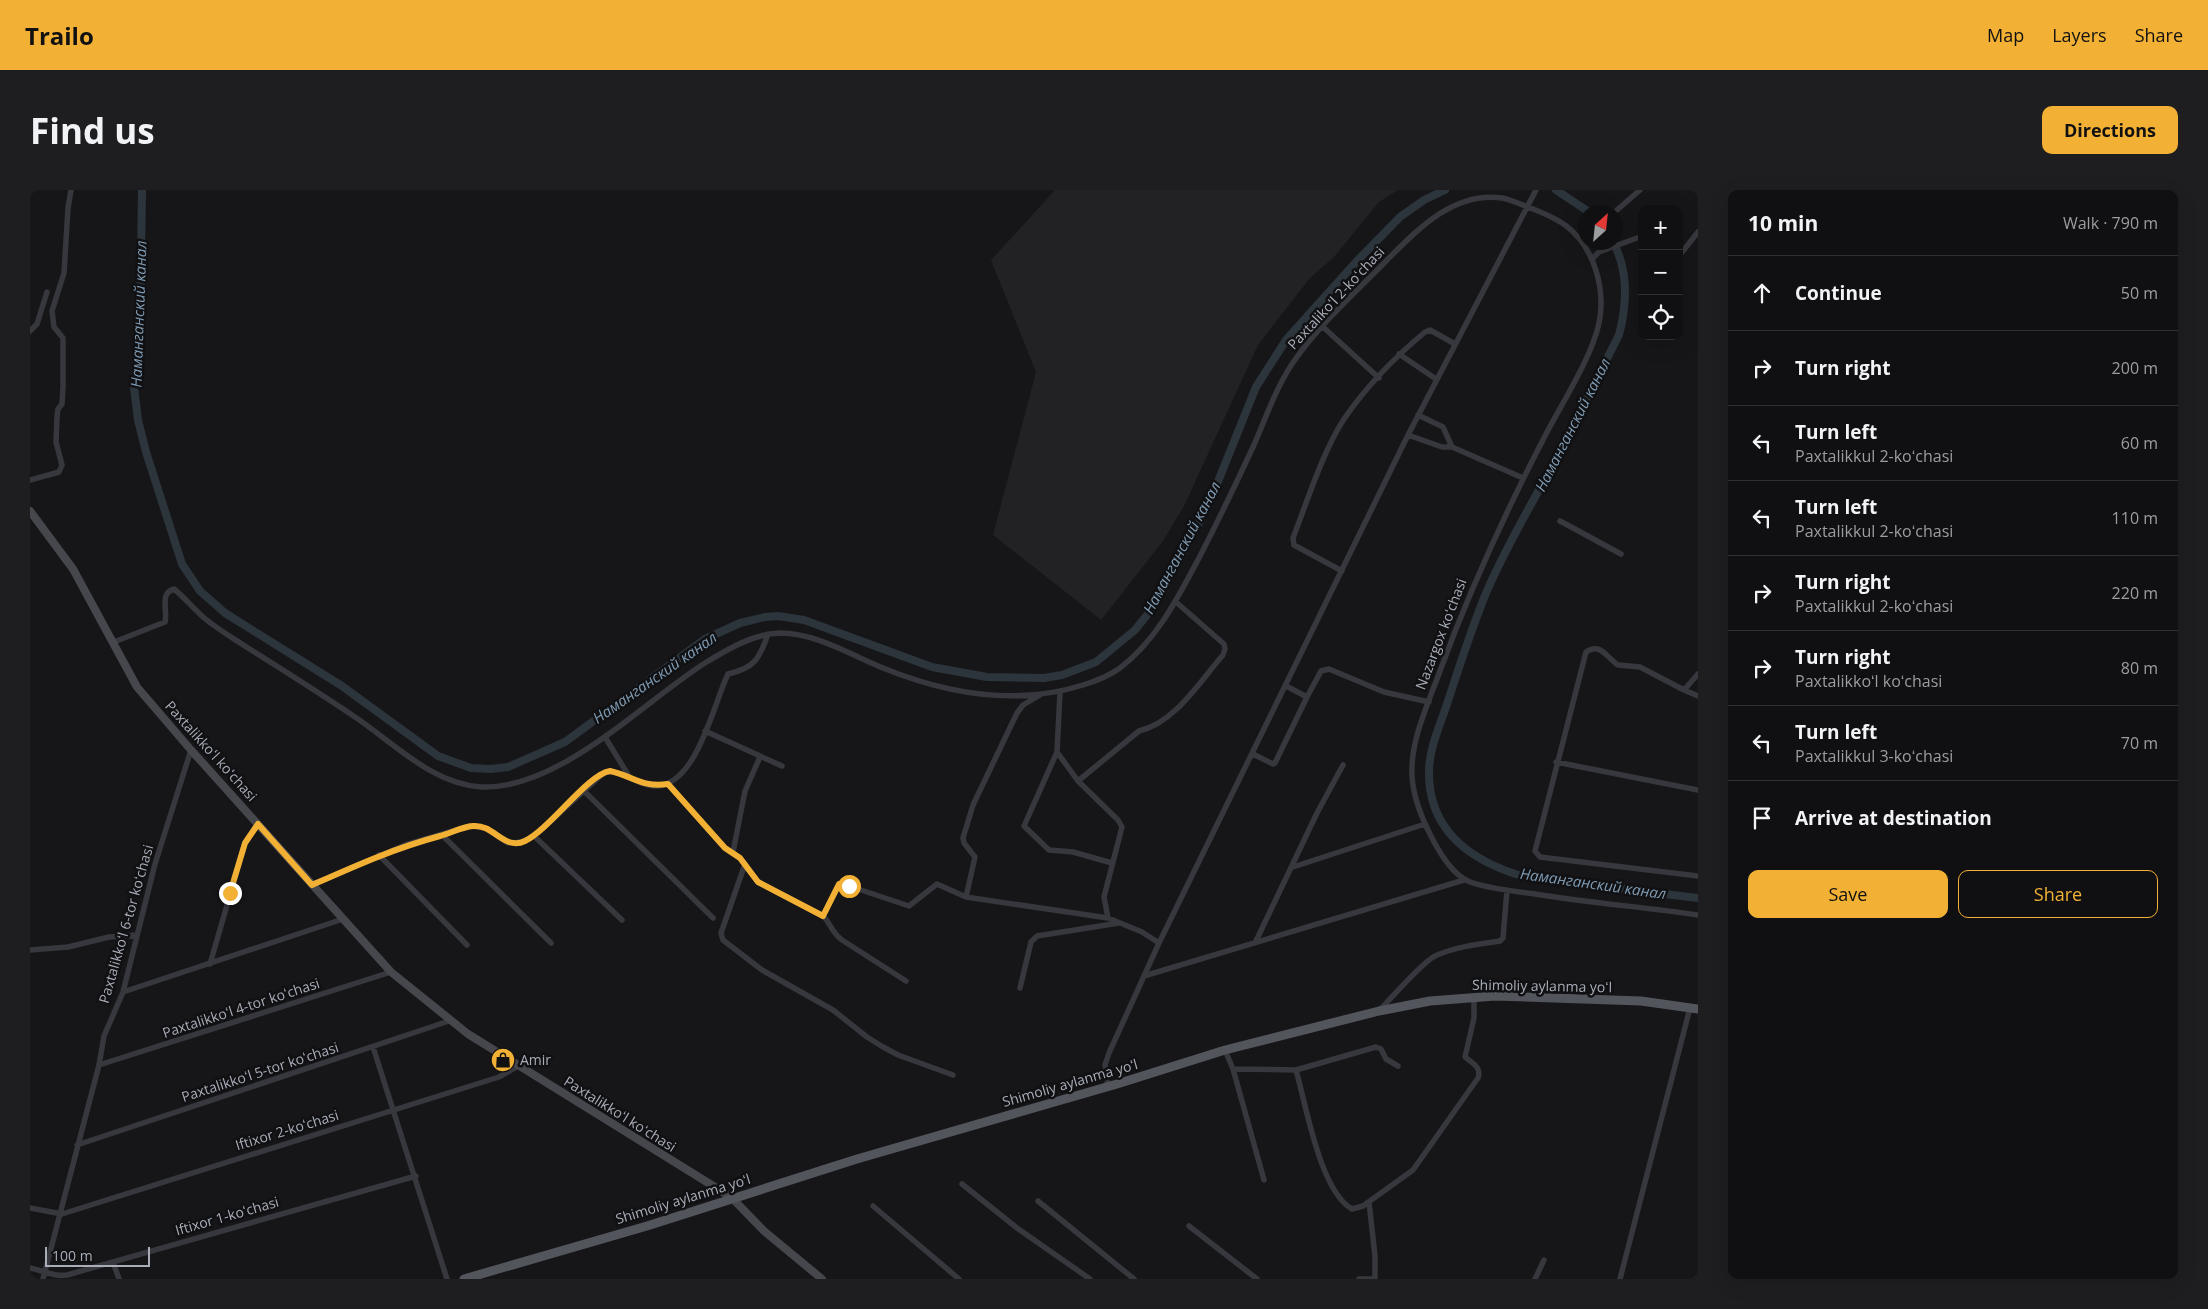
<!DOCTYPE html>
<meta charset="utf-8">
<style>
:root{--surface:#101012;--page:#1e1e20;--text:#f1f3f6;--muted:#9c9d9f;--line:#303032;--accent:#f2b134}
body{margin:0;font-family:"Open Sans",sans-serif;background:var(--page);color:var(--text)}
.controls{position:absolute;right:15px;top:15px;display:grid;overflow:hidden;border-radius:10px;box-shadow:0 5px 20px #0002}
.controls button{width:45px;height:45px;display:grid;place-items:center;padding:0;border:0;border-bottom:1px solid var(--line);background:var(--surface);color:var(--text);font:25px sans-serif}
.compass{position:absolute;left:1548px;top:15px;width:45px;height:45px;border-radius:50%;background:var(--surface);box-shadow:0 5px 20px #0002;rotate:27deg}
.scale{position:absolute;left:15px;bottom:12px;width:105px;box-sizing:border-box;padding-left:5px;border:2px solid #a8adb8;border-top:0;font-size:14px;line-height:18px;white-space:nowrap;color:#a8adb8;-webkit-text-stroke:4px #111113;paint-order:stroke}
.stop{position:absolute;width:15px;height:15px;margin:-11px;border:4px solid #f2b134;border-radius:50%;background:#fff}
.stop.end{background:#f2b134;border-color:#fff;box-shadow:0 1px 5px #0008}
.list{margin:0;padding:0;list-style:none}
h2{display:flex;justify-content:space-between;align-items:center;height:65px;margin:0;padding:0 20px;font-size:21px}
h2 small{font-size:16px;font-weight:400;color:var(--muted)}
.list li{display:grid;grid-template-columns:32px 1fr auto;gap:15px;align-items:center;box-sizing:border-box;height:75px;padding:0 20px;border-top:1px solid var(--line)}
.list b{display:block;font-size:19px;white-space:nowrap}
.list p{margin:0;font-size:16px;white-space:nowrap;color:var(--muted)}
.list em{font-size:16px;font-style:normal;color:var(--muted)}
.actions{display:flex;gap:10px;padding:15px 20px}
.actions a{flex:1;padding:11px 0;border:1px solid var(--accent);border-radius:10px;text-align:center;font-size:18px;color:var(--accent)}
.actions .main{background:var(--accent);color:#111}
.icon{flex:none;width:28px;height:28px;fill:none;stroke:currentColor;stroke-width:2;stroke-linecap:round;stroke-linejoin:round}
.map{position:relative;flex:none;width:1668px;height:1089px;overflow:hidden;border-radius:10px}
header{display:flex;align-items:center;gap:30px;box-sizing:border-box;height:70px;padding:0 25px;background:var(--accent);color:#111}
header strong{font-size:24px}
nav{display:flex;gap:28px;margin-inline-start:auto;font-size:18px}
.intro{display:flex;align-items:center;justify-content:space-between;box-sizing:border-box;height:120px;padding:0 30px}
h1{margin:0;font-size:35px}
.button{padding:12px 22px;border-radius:10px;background:var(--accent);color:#111;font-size:18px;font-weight:700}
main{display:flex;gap:30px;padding:0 30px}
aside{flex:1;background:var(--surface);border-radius:10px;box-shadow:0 5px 20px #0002}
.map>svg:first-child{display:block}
</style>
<header>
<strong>Trailo</strong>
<nav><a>Map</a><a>Layers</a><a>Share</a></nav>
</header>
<div class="intro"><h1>Find us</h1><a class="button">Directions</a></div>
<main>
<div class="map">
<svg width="1668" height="1089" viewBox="0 0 1668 1089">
<rect width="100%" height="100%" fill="#161618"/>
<!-- built -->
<path fill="#222225" d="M 1025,0 L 1368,0 L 1349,12 L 1304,67 L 1280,88 L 1228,155 L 1154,316 L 1133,351 L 1071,430 L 963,345 L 1006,182 L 961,70 Z"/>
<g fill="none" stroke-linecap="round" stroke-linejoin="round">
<!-- canal -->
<path stroke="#2c353c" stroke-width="8" d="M 112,0 L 110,132 L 104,197 L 108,230 L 116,262 L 152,374 L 170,401 L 195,423 L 312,496 L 408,566 L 441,578 L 461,579 L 478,577 L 535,552 L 675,449 L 710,433 L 735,427 L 748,426 L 774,430 L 902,477 L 957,487 L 1014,488 L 1032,485 L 1066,472 L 1105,440 L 1125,415 L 1179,314 L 1226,197 L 1256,150 L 1327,71 L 1370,27 L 1394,10 L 1415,0
M 1526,0 L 1559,22
M 1583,52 C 1599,81 1597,114 1589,145 C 1565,192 1542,240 1516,287 C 1495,326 1471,366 1454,408 C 1441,441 1430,474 1419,508 C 1412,531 1399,557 1399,581 C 1398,642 1443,672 1495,687 L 1668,708"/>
<!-- street -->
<path stroke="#37383d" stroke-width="5.5" d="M 1587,20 L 1610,0
M 1649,66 L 1668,42
M 1562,69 L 1569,62 L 1607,48
M 1293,137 L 1349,188
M 0,141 L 7,134 L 17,102
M 1369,164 L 1406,189
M 1388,225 L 1413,237 L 1422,257 L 1493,288
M 1378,245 L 1412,257 L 1422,257
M 0,290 L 29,282 L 32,275 L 26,252 L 27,227 L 28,219 L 32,214 L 33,197 L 33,148 L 24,137 L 22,121 L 34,83 L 38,18 L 41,0
M 1530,331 L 1591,364
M 1312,381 L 1264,355 L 1263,348 C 1277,312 1293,261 1314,229 C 1336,197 1365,167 1395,142 L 1400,140 L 1425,154
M 84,452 L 135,432 C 138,421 129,403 144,399 C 154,407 163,418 173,427 C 187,439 203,448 218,458 C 253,480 288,502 322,525 C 362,551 401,594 451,597 C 529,600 612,513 675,473 C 698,459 723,444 750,443 C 786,443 821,465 853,478 C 917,504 987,516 1053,495 C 1066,491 1079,486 1090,478 C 1127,450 1148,407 1169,368 C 1188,331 1206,294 1223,257 C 1236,228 1246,197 1264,171 C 1290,134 1326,102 1357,70 C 1388,39 1424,1 1472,8 C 1478,9 1493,15 1498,17 C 1511,22 1524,27 1535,35 C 1564,56 1576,99 1569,133 C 1562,167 1532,213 1516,244 C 1476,321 1440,399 1410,481 C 1398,514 1380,551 1382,586 C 1383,605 1389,621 1397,638 C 1405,655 1420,683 1438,691 C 1456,699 1486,701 1505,704 C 1559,713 1614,717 1668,725
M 1668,484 L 1654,500 L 1668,506
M 1256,496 L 1277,507 L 1291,481 L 1299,479 L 1354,502 L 1399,512
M 1654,500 L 1610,477 L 1588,475 C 1577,468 1571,452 1556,462 L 1505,661 L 1510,667 L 1668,686
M 1030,502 L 1027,562 L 1048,591 L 1088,630 L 1092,637 L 1074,707 L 1078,728
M 675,541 L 752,576
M 575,547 L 600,588
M 1027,562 L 994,636 L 1019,660 L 1043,662 L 1082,673
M 1223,564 L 1243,574 L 1245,573 L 1277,507
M 1526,572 L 1668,600
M 1048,591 L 1109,541 C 1145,533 1170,491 1193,465 L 1195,459 L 1194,454 L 1146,412
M 638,594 L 695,658 L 710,668 L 728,692 L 793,726 C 800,732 801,742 812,750 L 876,791
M 553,600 L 683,728
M 412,645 L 521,753
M 504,646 L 592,730
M 703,662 L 715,601 L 730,567
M 349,665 L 437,755
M 715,674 L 691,743 L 693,750 L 732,780 L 803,820 L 837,847 L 853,857 L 868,865 L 923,885
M 1263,677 L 1395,634
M 282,695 L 375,655 L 440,636 L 455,638 L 478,653 L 492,652 L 504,646 L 575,582 C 591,579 606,595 623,596 C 666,599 683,515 698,484 C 724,478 729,470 738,444
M 936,707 L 945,667 L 934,653 L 933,648 L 943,615 L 987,523 L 993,515 L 1010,505
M 793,726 L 810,693 L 879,716 L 907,694 L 936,707 L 1078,728 L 1112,742 L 1129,753
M 1226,751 L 1287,623 L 1313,575
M 0,760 L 38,757 L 79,747 L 107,745
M 180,774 L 215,653 L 228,633
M 1114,786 L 1434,690
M 990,798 L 1001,752 L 1007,746 L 1089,733
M 93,802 L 313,729
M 1349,821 C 1359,810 1394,771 1405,766 C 1425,757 1448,754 1470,751 L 1473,748 L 1477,700
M 343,857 L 417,1089
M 1195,860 L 1203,879 L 1234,990
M 69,875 L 361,782
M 1203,879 L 1266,880 L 1346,857 L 1351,859 L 1356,869 L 1368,876
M 1266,880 C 1276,915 1290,1001 1322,1019 L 1333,1016 L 1383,980 L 1448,888 C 1452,877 1442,873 1435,867 L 1444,828 L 1444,808
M 1078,897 L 1075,875 L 1079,863 L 1129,753 L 1378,245 L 1506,0
M 47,955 L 419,831
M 932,994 L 987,1038 L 1060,1089
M 1008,1011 L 1104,1089
M 1339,1012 L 1345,1066 L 1345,1089
M 843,1016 L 929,1089
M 0,1018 L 32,1024 L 469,887 L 488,876
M 1159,1036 L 1227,1089
M 83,1072 L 89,1089
M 0,1078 C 14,1081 24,1087 37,1085 L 386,986
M 13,1089 L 69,875 L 74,846 L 93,802 L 125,674 L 161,560
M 1329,1089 L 1342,1089
M 1505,1089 L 1514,1070
M 1590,1089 L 1660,818"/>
<!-- secondary -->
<path stroke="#45474d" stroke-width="8" d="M 0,321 L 43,379 L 107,497 L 161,560 L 361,782 L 438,844 L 701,1007 L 734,1041 L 792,1089"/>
<!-- primary -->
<path stroke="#53555c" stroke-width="9" d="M 434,1089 L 617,1036 L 827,969 L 1087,894 L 1195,860 L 1349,821 L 1400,811 L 1465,806 L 1611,811 L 1668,819"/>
</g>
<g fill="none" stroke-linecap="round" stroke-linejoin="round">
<!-- route -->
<path stroke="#f2b134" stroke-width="6" d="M 200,703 L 215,653 L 228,634 L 282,695 C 325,676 365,658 410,646 C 421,643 432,637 443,636 C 464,634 474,661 495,651 C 520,639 558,584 580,581 C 603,586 612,598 638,594 L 695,658 L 710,668 L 728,692 L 793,726 L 809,694 L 819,696"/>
</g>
<!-- icons -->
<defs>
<g id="shop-disc" transform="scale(1.25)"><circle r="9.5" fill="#f2b134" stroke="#111113"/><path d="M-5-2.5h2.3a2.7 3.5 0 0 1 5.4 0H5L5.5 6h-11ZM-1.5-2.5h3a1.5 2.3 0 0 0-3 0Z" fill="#111"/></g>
</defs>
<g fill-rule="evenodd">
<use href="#shop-disc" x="473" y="870"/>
</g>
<g text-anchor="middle" stroke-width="5" stroke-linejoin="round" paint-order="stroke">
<!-- street labels -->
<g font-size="14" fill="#a8adb8" stroke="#111113">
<text transform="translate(1306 108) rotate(-47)" y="5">Paxtalikoʻl 2-koʻchasi</text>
<text transform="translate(1411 444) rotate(-69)" y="5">Nazargox koʻchasi</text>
<text transform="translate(181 561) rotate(48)" y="5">Paxtalikkoʻl koʻchasi</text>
<text transform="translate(96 734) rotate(-74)" y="5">Paxtalikkoʻl 6-tor koʻchasi</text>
<text transform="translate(1512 796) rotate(1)" y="5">Shimoliy aylanma yoʻl</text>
<text transform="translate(211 818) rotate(-18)" y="5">Paxtalikkoʻl 4-tor koʻchasi</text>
<text transform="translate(230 882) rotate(-18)" y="5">Paxtalikkoʻl 5-tor koʻchasi</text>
<text transform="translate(1040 893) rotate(-16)" y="5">Shimoliy aylanma yoʻl</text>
<text transform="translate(590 924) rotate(32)" y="5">Paxtalikkoʻl koʻchasi</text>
<text transform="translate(257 940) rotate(-17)" y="5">Iftixor 2-koʻchasi</text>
<text transform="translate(653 1009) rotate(-17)" y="5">Shimoliy aylanma yoʻl</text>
<text transform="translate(197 1026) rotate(-16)" y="5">Iftixor 1-koʻchasi</text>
</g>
<!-- poi labels -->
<g font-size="14" fill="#a8adb8" stroke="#111113" text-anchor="start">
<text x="490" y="875">Amir</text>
</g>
<!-- water labels -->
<g font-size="15" font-style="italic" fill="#7f9bb3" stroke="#111113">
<text transform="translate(109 124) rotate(-88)" y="5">Наманганский канал</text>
<text transform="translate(1543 235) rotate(-63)" y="5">Наманганский канал</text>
<text transform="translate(1152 358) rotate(-62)" y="5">Наманганский канал</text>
<text transform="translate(625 488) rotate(-35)" y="5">Наманганский канал</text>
<text transform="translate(1563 694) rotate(8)" y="5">Наманганский канал</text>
</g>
</g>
</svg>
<div class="controls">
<button>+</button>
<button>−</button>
<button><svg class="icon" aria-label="locate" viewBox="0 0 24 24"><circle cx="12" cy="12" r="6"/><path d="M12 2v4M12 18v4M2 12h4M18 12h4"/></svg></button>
</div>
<svg class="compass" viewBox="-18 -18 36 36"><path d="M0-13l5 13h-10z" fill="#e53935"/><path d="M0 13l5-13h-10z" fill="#9c9d9f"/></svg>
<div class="scale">100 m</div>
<div class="stop" style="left:819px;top:696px"></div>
<div class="stop end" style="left:200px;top:703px"></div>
</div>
<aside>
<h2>10 min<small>Walk · 790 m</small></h2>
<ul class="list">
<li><svg class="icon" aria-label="ahead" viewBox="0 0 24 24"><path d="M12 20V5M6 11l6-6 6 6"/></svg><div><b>Continue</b></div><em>50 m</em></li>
<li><svg class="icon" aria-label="right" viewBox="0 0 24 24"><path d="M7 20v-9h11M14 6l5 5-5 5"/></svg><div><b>Turn right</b></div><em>200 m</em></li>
<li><svg class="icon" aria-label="left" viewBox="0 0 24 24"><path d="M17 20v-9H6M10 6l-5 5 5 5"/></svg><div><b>Turn left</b><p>Paxtalikkul 2-koʻchasi</p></div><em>60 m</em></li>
<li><svg class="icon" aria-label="left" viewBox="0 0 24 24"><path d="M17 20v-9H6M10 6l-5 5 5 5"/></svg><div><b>Turn left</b><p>Paxtalikkul 2-koʻchasi</p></div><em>110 m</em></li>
<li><svg class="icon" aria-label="right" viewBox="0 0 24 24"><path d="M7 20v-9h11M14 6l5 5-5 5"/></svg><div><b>Turn right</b><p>Paxtalikkul 2-koʻchasi</p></div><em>220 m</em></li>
<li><svg class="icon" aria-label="right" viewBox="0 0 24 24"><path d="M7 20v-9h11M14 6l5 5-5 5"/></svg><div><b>Turn right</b><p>Paxtalikkoʻl koʻchasi</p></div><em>80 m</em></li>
<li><svg class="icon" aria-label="left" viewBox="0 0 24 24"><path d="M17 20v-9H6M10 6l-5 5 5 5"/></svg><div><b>Turn left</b><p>Paxtalikkul 3-koʻchasi</p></div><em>70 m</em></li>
<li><svg class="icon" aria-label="arrive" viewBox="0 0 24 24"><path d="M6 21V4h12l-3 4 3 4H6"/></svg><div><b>Arrive at destination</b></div></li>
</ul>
<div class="actions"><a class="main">Save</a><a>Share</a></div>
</aside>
</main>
